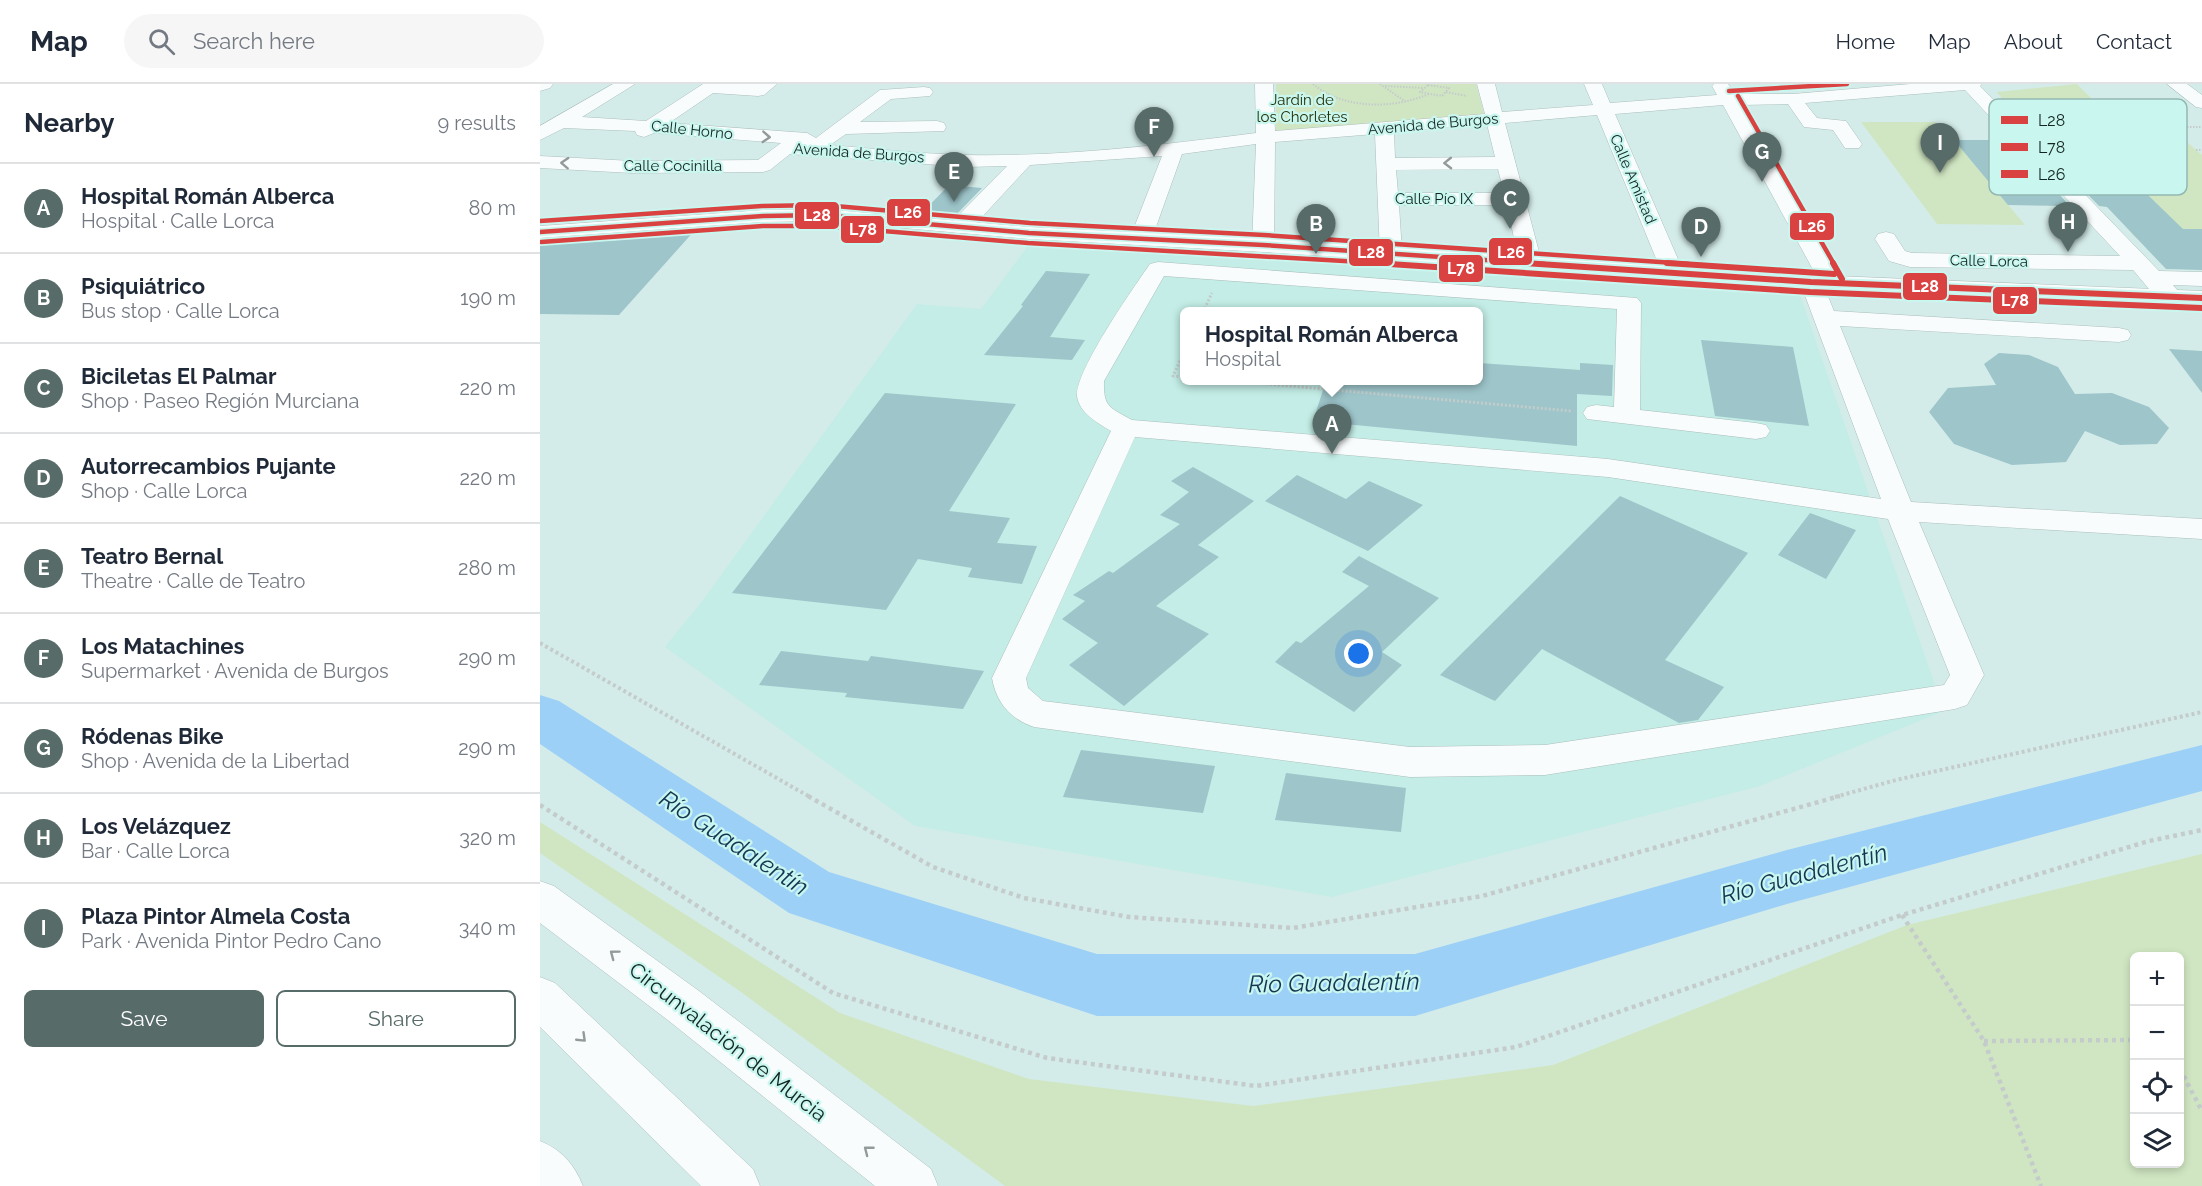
<!DOCTYPE html>
<meta charset="utf-8">
<style>
:root{--surface:#fff;--page:#f6f6f7;--text:#1f2937;--muted:#747a83;--line:#e0e1e3;--accent:#576b68}
body{margin:0;font-family:Raleway,sans-serif;background:var(--page);color:var(--text)}
.controls{position:absolute;right:18px;bottom:18px;display:grid;overflow:hidden;border-radius:9px;box-shadow:0 3px 9px #0003}
.controls button{width:54px;height:54px;display:grid;place-items:center;padding:0;border:0;border-bottom:2px solid var(--line);background:var(--surface);color:var(--text);font:30px sans-serif}
.you{position:absolute;left:819px;top:570px;width:21px;height:21px;margin:-15px;border:4px solid #fff;border-radius:50%;background:#1a73e8;box-shadow:0 0 0 9px #1a73e833}
.badge{display:grid;place-items:center;width:39px;height:39px;border-radius:50%;background:var(--accent);color:#fff;font-size:20px;font-weight:700}
.pin{position:absolute;translate:-50% -50px;filter:drop-shadow(0 2px 3px #0008)}
.pin::after{content:'';position:absolute;top:32px;width:21px;height:18px;background:inherit;clip-path:polygon(0 0,100% 0,50% 100%)}
.popup{position:absolute;left:640px;top:223px;width:303px;height:78px;box-sizing:border-box;display:grid;place-content:center;border-radius:9px;background:var(--surface);filter:drop-shadow(0 2px 4px #0005);font-size:20px;white-space:nowrap;color:var(--muted)}
.popup b{font-size:22px;color:var(--text)}
.popup::after{content:'';position:absolute;left:50%;top:100%;margin-left:-12px;border:12px solid transparent;border-top-color:var(--surface)}
.list{margin:0;padding:0;list-style:none}
h2{display:flex;justify-content:space-between;align-items:center;height:78px;margin:0;padding:0 24px;font-size:26px}
h2 small{font-size:20px;font-weight:400;color:var(--muted)}
.list li{display:grid;grid-template-columns:39px 1fr auto;gap:18px;align-items:center;box-sizing:border-box;height:90px;padding:0 24px;border-top:2px solid var(--line)}
.list b{display:block;font-size:22px;white-space:nowrap}
.list p{margin:0;font-size:20px;white-space:nowrap;color:var(--muted)}
.list em{font-size:20px;font-style:normal;color:var(--muted)}
.actions{display:flex;gap:12px;padding:18px 24px}
.actions a{flex:1;padding:14px 0;border:2px solid var(--accent);border-radius:9px;text-align:center;font-size:21px;color:var(--accent)}
.actions .main{background:var(--accent);color:#fff}
.icon{flex:none;width:33px;height:33px;fill:none;stroke:currentColor;stroke-width:2;stroke-linecap:round;stroke-linejoin:round}
.map{position:relative;flex:none;width:1662px;height:1102px;overflow:hidden}
header{display:flex;align-items:center;gap:36px;box-sizing:border-box;height:84px;padding:0 30px;background:var(--surface);border-bottom:2px solid var(--line)}
header strong{font-size:28px}
nav{display:flex;gap:33px;margin-inline-start:auto;font-size:21px}
.search{width:420px;height:54px;background:var(--page);display:flex;align-items:center;gap:15px;box-sizing:border-box;padding:0 21px;border-radius:33px;color:var(--muted);font-size:22px}
main{display:flex}
aside{flex:1;background:var(--surface)}
.map>svg:first-child{display:block}
</style>
<header>
<strong>Map</strong>
<div class="search"><svg class="icon" aria-label="search" viewBox="0 0 24 24"><circle cx="10" cy="10" r="6"/><path d="M15 15l6 6"/></svg>Search here</div>
<nav><a>Home</a><a>Map</a><a>About</a><a>Contact</a></nav>
</header>
<main>
<aside>
<h2>Nearby<small>9 results</small></h2>
<ul class="list">
<li><span class="badge">A</span><div><b>Hospital Román Alberca</b><p>Hospital · Calle Lorca</p></div><em>80 m</em></li>
<li><span class="badge">B</span><div><b>Psiquiátrico</b><p>Bus stop · Calle Lorca</p></div><em>190 m</em></li>
<li><span class="badge">C</span><div><b>Biciletas El Palmar</b><p>Shop · Paseo Región Murciana</p></div><em>220 m</em></li>
<li><span class="badge">D</span><div><b>Autorrecambios Pujante</b><p>Shop · Calle Lorca</p></div><em>220 m</em></li>
<li><span class="badge">E</span><div><b>Teatro Bernal</b><p>Theatre · Calle de Teatro</p></div><em>280 m</em></li>
<li><span class="badge">F</span><div><b>Los Matachines</b><p>Supermarket · Avenida de Burgos</p></div><em>290 m</em></li>
<li><span class="badge">G</span><div><b>Ródenas Bike</b><p>Shop · Avenida de la Libertad</p></div><em>290 m</em></li>
<li><span class="badge">H</span><div><b>Los Velázquez</b><p>Bar · Calle Lorca</p></div><em>320 m</em></li>
<li><span class="badge">I</span><div><b>Plaza Pintor Almela Costa</b><p>Park · Avenida Pintor Pedro Cano</p></div><em>340 m</em></li>
</ul>
<div class="actions"><a class="main">Save</a><a>Share</a></div>
</aside>
<div class="map">
<svg width="1662" height="1102" viewBox="0 0 1662 1102">
<rect width="100%" height="100%" fill="#d4ece9"/>
<!-- built -->
<path fill="#c3ede6" fill-rule="evenodd" d="M 490,159 L 1260,211 L 1404,627 L 1220,702 L 792,813 L 375,742 L 125,563 L 163,516 L 377,220 L 441,225 ZM 645,228 L 939,228 L 939,296 L 645,296 Z"/>
<!-- green -->
<path fill="#d0e6c2" fill-rule="evenodd" d="M 736,0 L 936,0 L 945,33 L 736,51 Z
M 1537,0 L 1557,20 L 1466,20 L 1457,8 Z
M 1321,38 L 1395,38 L 1414,56 L 1485,141 L 1397,140 Z
M 1533,39 L 1626,40 L 1662,71 L 1662,145 L 1643,145 L 1603,160 L 1591,149 L 1608,149 L 1621,124 Z
M 0,738 L 300,929 L 489,995 L 713,1022 L 1013,981 L 1367,841 L 1662,770 L 1662,1102 L 465,1102 L 201,908 L 0,769 ZM 1594,872 L 1640,872 L 1640,1080 L 1594,1080 Z"/>
<g fill="none" stroke-linecap="round" stroke-linejoin="round">
<!-- river -->
<path fill="#9dd0f6" fill-rule="evenodd" d="M 0,611 L 19,617 L 289,788 L 557,870 L 875,870 L 1247,766 L 1662,661 L 1662,707 L 1247,820 L 875,932 L 557,932 L 249,829 L 0,660 Z"/>
</g>
<!-- building -->
<path fill="#9dc5ca" d="M 1498,54 L 1549,54 L 1643,145 L 1662,145 L 1662,186 L 1626,185 L 1567,123 L 1559,122 L 1496,57 L 1500,57 Z
M 1414,56 L 1469,56 L 1530,122 L 1468,121 Z
M 409,101 L 442,104 L 413,134 L 380,131 Z
M 156,145 L 79,231 L 0,230 L 0,156 Z
M 506,187 L 550,190 L 510,253 L 545,256 L 532,276 L 444,271 L 483,222 L 481,221 Z
M 1161,256 L 1253,263 L 1269,342 L 1175,332 Z
M 1629,265 L 1662,267 L 1662,309 Z
M 1459,269 L 1489,271 L 1518,283 L 1535,310 L 1572,309 L 1609,323 L 1629,344 L 1617,360 L 1580,361 L 1545,347 L 1526,378 L 1472,381 L 1414,360 L 1389,328 L 1408,304 L 1456,301 L 1444,280 Z
M 939,279 L 1040,286 L 1040,279 L 1073,281 L 1072,312 L 1037,310 L 1037,362 L 773,337 L 786,297 L 939,297 Z
M 345,309 L 476,320 L 409,427 L 470,434 L 457,459 L 497,462 L 482,500 L 428,493 L 432,484 L 378,475 L 346,526 L 192,509 Z
M 653,383 L 714,417 L 658,461 L 679,473 L 616,522 L 669,550 L 584,622 L 529,581 L 558,559 L 522,535 L 545,517 L 533,511 L 569,487 L 573,489 L 640,440 L 620,431 L 649,408 L 631,397 Z
M 757,391 L 806,415 L 829,397 L 883,421 L 828,467 L 725,417 Z
M 1080,412 L 1208,469 L 1125,576 L 1184,603 L 1158,636 L 1139,639 L 1002,565 L 955,617 L 900,591 Z
M 1270,429 L 1316,446 L 1286,495 L 1238,471 Z
M 819,472 L 899,514 L 842,568 L 862,581 L 814,628 L 735,578 L 756,557 L 761,559 L 829,502 L 802,488 Z
M 241,567 L 328,577 L 331,572 L 444,587 L 423,625 L 305,613 L 307,609 L 219,601 Z
M 541,666 L 675,682 L 663,729 L 523,713 Z
M 746,689 L 866,704 L 861,748 L 735,736 Z"/>
<g fill="none" stroke-linecap="round" stroke-linejoin="round">
<!-- minor casing -->
<g stroke="#abbfbc" stroke-width="1">
<path id="minor" d="M 0,0 L 13,0 L 10,4 L 0,7 Z
M 73,0 L 95,0 L 42,33 L 106,37 L 163,0 L 237,0 L 224,11 L 218,12 L 173,9 L 129,39 L 267,49 L 276,54 L 340,6 L 384,3 L 390,4 L 393,8 L 390,12 L 351,15 L 320,38 L 397,37 L 404,39 L 406,43 L 404,47 L 306,50 L 290,61 C 336,65 381,70 426,71 C 522,73 622,61 716,49 L 715,0 L 733,0 L 735,47 L 945,30 L 937,0 L 955,0 L 962,28 L 1053,21 L 1044,0 L 1062,0 L 1070,19 L 1177,11 L 1172,2 L 1174,0 L 1188,0 L 1195,10 L 1253,10 L 1370,0 L 1442,0 L 1440,2 L 1619,187 L 1662,188 L 1662,202 L 1633,201 L 1643,213 L 1639,218 C 1619,223 1605,199 1593,186 L 1370,183 L 1349,177 L 1335,155 L 1338,150 L 1346,148 L 1354,150 L 1365,167 L 1372,169 L 1580,172 L 1425,6 L 1265,19 L 1277,34 L 1306,37 L 1322,60 L 1319,64 L 1305,64 L 1293,46 L 1264,43 L 1248,20 L 1201,21 L 1304,200 L 1301,205 L 1293,207 L 1285,205 L 1294,227 L 1579,244 L 1588,246 L 1591,251 L 1588,256 L 1579,258 L 1300,242 L 1371,418 L 1662,435 L 1662,455 L 1379,438 L 1444,591 L 1427,621 L 1415,625 L 1005,691 L 870,693 L 494,643 C 470,635 456,618 452,594 L 571,347 C 558,339 539,329 537,312 C 535,287 594,203 610,180 L 618,178 L 1097,214 L 1101,219 L 1100,326 L 1216,339 L 1226,341 L 1230,347 L 1226,353 L 1216,355 L 1047,335 L 1043,329 L 1047,323 L 1056,321 L 1074,323 L 1077,225 L 624,192 L 564,297 C 563,324 571,324 592,336 L 1068,375 L 1341,415 L 1260,198 L 1263,193 L 1277,193 L 1183,21 L 1075,30 L 1144,189 L 1141,194 L 1133,196 L 1125,194 L 1122,189 L 1057,31 L 965,39 L 999,168 L 998,179 L 995,184 L 987,186 L 979,184 L 976,179 L 977,168 L 967,121 L 859,121 L 862,169 L 859,174 L 851,176 L 843,174 L 840,169 L 835,50 L 735,58 L 734,161 L 731,166 L 723,168 L 715,166 L 712,161 L 716,60 L 642,70 L 612,154 L 609,159 L 601,161 L 593,159 L 590,154 L 622,72 L 490,81 L 428,148 L 420,149 L 412,148 L 409,143 L 412,138 L 467,82 L 426,83 L 250,70 L 230,86 L 223,88 L 92,89 L 0,84 L 0,72 L 92,77 L 218,76 L 241,59 L 114,49 L 104,53 L 97,51 L 95,47 L 24,44 L 0,56 L 0,42 ZM 947,40 L 955,73 L 855,74 L 854,48 ZM 958,85 L 964,109 L 858,109 L 856,86 ZM 595,353 L 1068,393 L 1348,435 L 1410,591 L 1404,601 L 1005,661 L 870,663 L 503,617 L 488,604 L 486,594 Z
M 1627,0 L 1647,0 L 1662,11 L 1662,24 L 1656,23 Z"/>
</g>
<!-- major casing -->
<g stroke="#abbfbc" stroke-width="1">
<path id="major" d="M 283,125 L 489,143 L 723,154 L 1271,191 L 1662,207 L 1662,221 L 1271,205 L 723,168 L 489,155 L 283,137 L 223,138 L 0,154 L 0,142 L 223,126 Z
M 0,1057 C 22,1066 34,1080 43,1102 L 0,1102 Z"/>
</g>
<!-- highway casing -->
<g stroke="#abbfbc" stroke-width="1">
<path id="highway" d="M 0,797 L 14,802 L 159,907 L 391,1085 L 398,1102 L 335,1102 L 129,937 L 0,839 Z
M 0,893 L 15,899 L 213,1085 L 220,1102 L 161,1102 L 0,943 Z"/>
</g>
<!-- path-far3 -->
<path stroke="#c4cccb" stroke-width="2" stroke-dasharray="1.5 1.5" stroke-linecap="butt" d="M 773,0 C 805,26 853,25 889,10
M 840,0 L 866,18
M 888,1 L 909,4 L 902,12 L 880,8 Z
M 845,2 L 884,4
M 906,8 L 927,12
M 1555,18 L 1628,19
M 1629,43 L 1662,43
M 1656,66 L 1662,66"/>
<!-- path-far2 -->
<path stroke="#c4cccb" stroke-width="3" stroke-dasharray="2 2" stroke-linecap="butt" d="M 663,228 L 672,209
M 645,266 L 633,292 L 645,293
M 682,296 L 1031,327"/>
<!-- path-far1 -->
<path stroke="#c4cccb" stroke-width="4" stroke-dasharray="3 3" stroke-linecap="butt" d="M 0,559 L 270,713
M 1295,713 L 1356,696 L 1662,628"/>
<!-- path -->
<path stroke="#c4cccb" stroke-width="4.5" stroke-dasharray="4 4" stroke-linecap="butt" d="M 268,712 L 393,783 L 484,814 L 589,833 L 753,844 L 942,812 L 1300,712
M 0,721 L 293,909 L 507,974 L 716,1002 L 976,963 L 1362,831 L 1609,757 L 1662,746
M 1362,831 L 1444,957 L 1501,1102
M 1444,957 L 1594,956
M 1640,985 L 1662,1027"/>
<!-- minor -->
<use href="#minor" fill="#f9fcfc" fill-rule="evenodd"/>
<!-- major -->
<use href="#major" fill="#f9fcfc" fill-rule="evenodd"/>
<!-- highway -->
<use href="#highway" fill="#f9fcfc" fill-rule="evenodd"/>
<!-- bus-1-far1 casing -->
<g stroke="#c9f7f0" stroke-width="8">
<path id="bus-1-far1" d="M 0,148 L 223,132 L 283,131 L 489,149 L 723,161 L 1005,180"/>
</g>
<!-- bus-1 casing -->
<g stroke="#c9f7f0" stroke-width="10">
<path id="bus-1" d="M 983,179 L 1271,198 L 1662,214"/>
</g>
<!-- bus-2-far1 casing -->
<g stroke="#c9f7f0" stroke-width="8">
<path id="bus-2-far1" d="M 1,158 L 223,142 L 283,142 L 488,159 L 856,180"/>
</g>
<!-- bus-2 casing -->
<g stroke="#c9f7f0" stroke-width="10">
<path id="bus-2" d="M 834,179 L 1270,208 L 1662,224"/>
</g>
<!-- bus-3-far1 casing -->
<g stroke="#c9f7f0" stroke-width="8">
<path id="bus-3-far1" d="M 1189,7 L 1307,0
M 1198,12 L 1294,180
M 0,137 L 222,122 L 284,121 L 490,139 L 724,151 L 1149,180"/>
</g>
<!-- bus-3 casing -->
<g stroke="#c9f7f0" stroke-width="10">
<path id="bus-3" d="M 1127,179 L 1294,190
M 1293,179 L 1302,195"/>
</g>
<!-- bus-1-far1 -->
<use href="#bus-1-far1" stroke="#da4241" stroke-width="4.5"/>
<!-- bus-1 -->
<use href="#bus-1" stroke="#da4241" stroke-width="6"/>
<!-- bus-2-far1 -->
<use href="#bus-2-far1" stroke="#da4241" stroke-width="4.5"/>
<!-- bus-2 -->
<use href="#bus-2" stroke="#da4241" stroke-width="6"/>
<!-- bus-3-far1 -->
<use href="#bus-3-far1" stroke="#da4241" stroke-width="4.5"/>
<!-- bus-3 -->
<use href="#bus-3" stroke="#da4241" stroke-width="6"/>
</g>
<!-- one-way arrows -->
<defs><path id="oneway-chevron" d="M-2-3.5L2.5 0L-2 3.5" fill="none" stroke-width="1.6" stroke-linecap="round" stroke-linejoin="round" transform="scale(1.5)"/></defs>
<g stroke="#929b9a">
<use href="#oneway-chevron" transform="translate(226 53) rotate(4)"/>
<use href="#oneway-chevron" transform="translate(25 79) rotate(-177)"/>
<use href="#oneway-chevron" transform="translate(908 79) rotate(179)"/>
<use href="#oneway-chevron" transform="translate(74 870) rotate(-143)"/>
<use href="#oneway-chevron" transform="translate(42 954) rotate(44)"/>
<use href="#oneway-chevron" transform="translate(328 1066) rotate(-142)"/>
</g>
<g text-anchor="middle" stroke-width="4.5" stroke-linejoin="round" paint-order="stroke">
<!-- far-park labels -->
<g font-size="15" fill="#242f05" stroke="#c9f7f0">
<text x="762" y="21">Jardín de<tspan x="762" dy="17">los Chorletes</tspan></text>
</g>
<!-- far-street labels -->
<g font-size="15" fill="#132522" stroke="#c9f7f0">
<text transform="translate(893 40) rotate(-5)" y="5">Avenida de Burgos</text>
<text transform="translate(152 46) rotate(6)" y="5">Calle Horno</text>
<text transform="translate(319 69) rotate(4)" y="5">Avenida de Burgos</text>
<text x="133" y="87">Calle Cocinilla</text>
<text transform="translate(1093 95) rotate(67)" y="5">Calle Amistad</text>
<text x="894" y="120">Calle Pío IX</text>
<text transform="translate(1449 177) rotate(1)" y="5">Calle Lorca</text>
</g>
<!-- near-street labels -->
<g font-size="21" fill="#132522" stroke="#c9f7f0">
<text transform="translate(188 958) rotate(38)" y="7">Circunvalación de Murcia</text>
</g>
<!-- near-water labels -->
<g font-size="24" font-style="italic" fill="#153652" stroke="#c9f7f0">
<text transform="translate(194 759) rotate(33)" y="8">Río Guadalentín</text>
<text transform="translate(1264 790) rotate(-15)" y="8">Río Guadalentín</text>
<text transform="translate(794 899) rotate(-1)" y="8">Río Guadalentín</text>
</g>
</g>
<!-- legend -->
<rect x="1449" y="15" width="198" height="96" rx="9" fill="#c9f7f0" stroke="#92b8b2" stroke-width="1.5"/>
<rect x="1461" y="32" width="27" height="8" fill="#da4241"/>
<rect x="1461" y="59" width="27" height="8" fill="#da4241"/>
<rect x="1461" y="86" width="27" height="8" fill="#da4241"/>
<g font-size="16" fill="#132522">
<text x="1498" y="42">L28</text>
<text x="1498" y="69">L78</text>
<text x="1498" y="96">L26</text>
</g>
<g stroke="#c9f7f0" stroke-width="2">
<rect x="346" y="114" width="45" height="29" rx="6" fill="#da4241"/>
<rect x="254" y="117" width="46" height="29" rx="6" fill="#da4241"/>
<rect x="1249" y="128" width="46" height="29" rx="6" fill="#da4241"/>
<rect x="300" y="131" width="45" height="29" rx="6" fill="#da4241"/>
<rect x="948" y="153" width="45" height="29" rx="6" fill="#da4241"/>
<rect x="808" y="154" width="46" height="29" rx="6" fill="#da4241"/>
<rect x="898" y="170" width="46" height="29" rx="6" fill="#da4241"/>
<rect x="1362" y="188" width="46" height="29" rx="6" fill="#da4241"/>
<rect x="1452" y="202" width="46" height="29" rx="6" fill="#da4241"/>
</g>
<g font-size="16" text-anchor="middle" font-weight="bold" fill="#fff">
<text x="368" y="134">L26</text>
<text x="277" y="137">L28</text>
<text x="1272" y="148">L26</text>
<text x="323" y="151">L78</text>
<text x="971" y="174">L26</text>
<text x="831" y="174">L28</text>
<text x="921" y="190">L78</text>
<text x="1385" y="208">L28</text>
<text x="1475" y="222">L78</text>
</g>
</svg>
<div class="controls">
<button>+</button>
<button>−</button>
<button><svg class="icon" aria-label="locate" viewBox="0 0 24 24"><circle cx="12" cy="12" r="6"/><path d="M12 2v4M12 18v4M2 12h4M18 12h4"/></svg></button>
<button><svg class="icon" aria-label="layers" viewBox="0 0 24 24"><path d="M12 4l9 5-9 5-9-5zM3 14l9 5 9-5"/></svg></button>
</div>
<div class="you"></div>
<div class="pin badge" style="left:792px;top:370px">A</div>
<div class="popup"><b>Hospital Román Alberca</b>Hospital</div>
<div class="pin badge" style="left:776px;top:170px">B</div>
<div class="pin badge" style="left:970px;top:145px">C</div>
<div class="pin badge" style="left:1161px;top:173px">D</div>
<div class="pin badge" style="left:414px;top:118px">E</div>
<div class="pin badge" style="left:614px;top:73px">F</div>
<div class="pin badge" style="left:1222px;top:98px">G</div>
<div class="pin badge" style="left:1528px;top:168px">H</div>
<div class="pin badge" style="left:1400px;top:89px">I</div>
</div>
</main>
